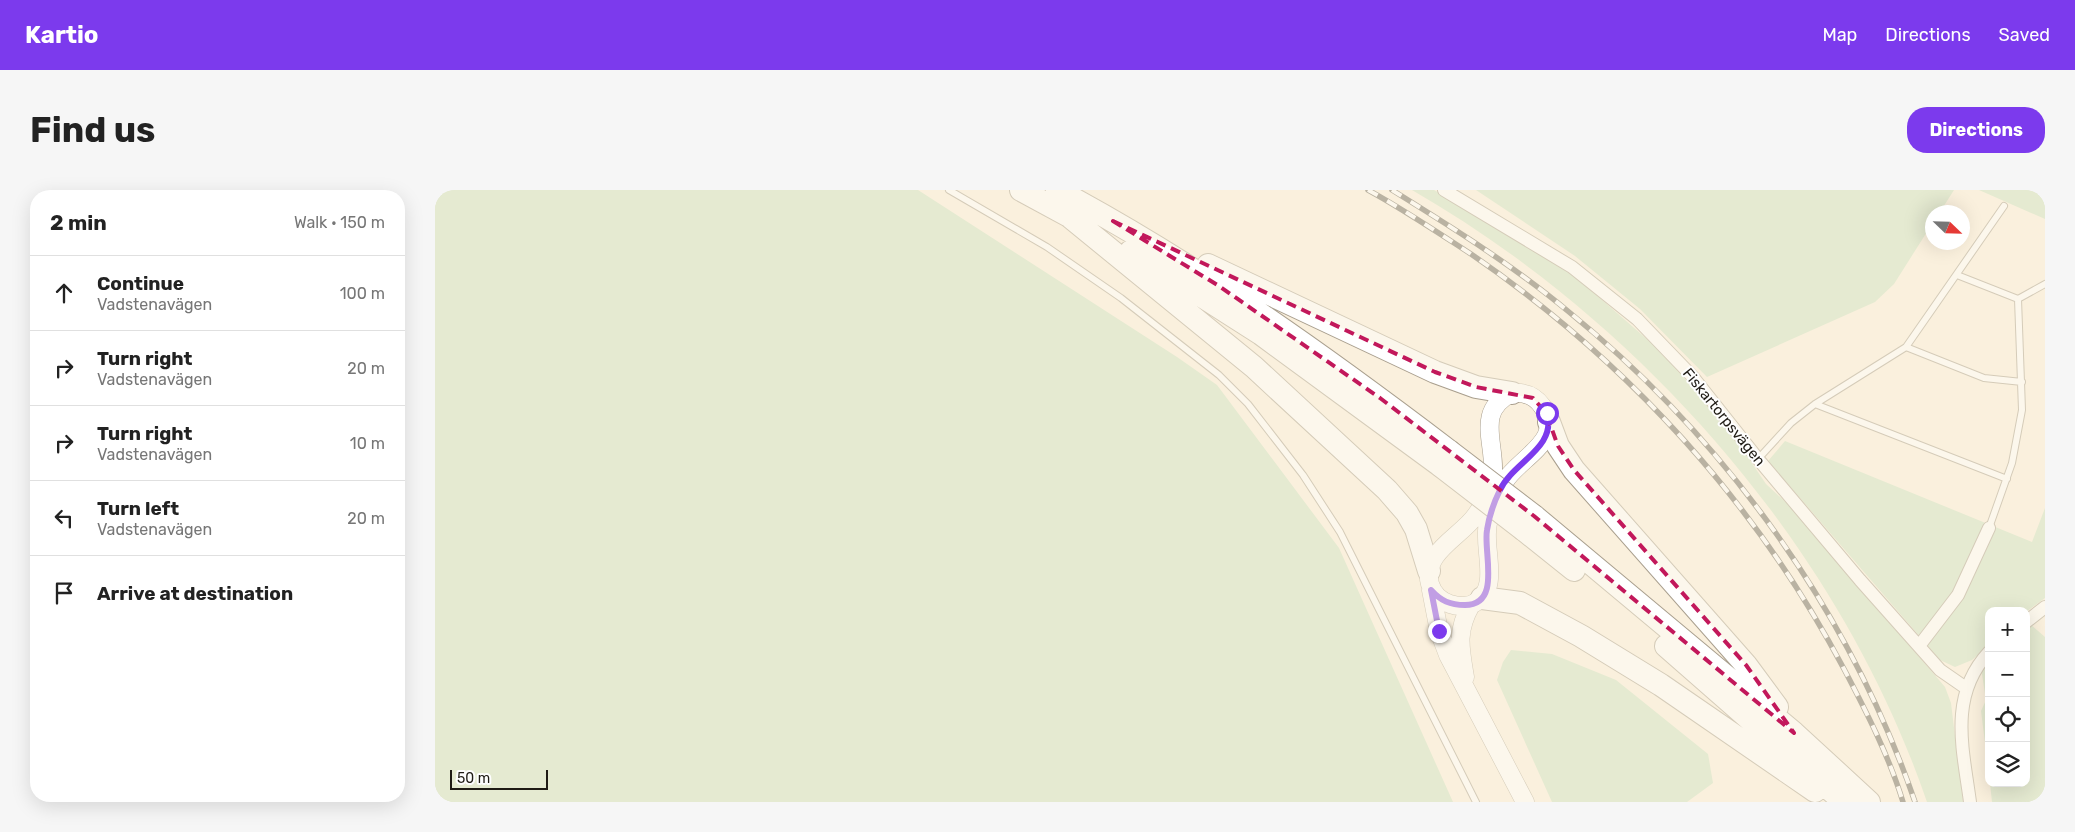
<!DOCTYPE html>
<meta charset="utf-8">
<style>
:root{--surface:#fff;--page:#f6f6f6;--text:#222;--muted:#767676;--line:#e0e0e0;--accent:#7c3aed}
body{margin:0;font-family:Rubik,sans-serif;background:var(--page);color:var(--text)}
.controls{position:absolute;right:15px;bottom:15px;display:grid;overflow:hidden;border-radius:10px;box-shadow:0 5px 20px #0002}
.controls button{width:45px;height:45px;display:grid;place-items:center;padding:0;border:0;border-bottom:1px solid var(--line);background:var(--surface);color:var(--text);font:25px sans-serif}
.compass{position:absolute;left:1490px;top:15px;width:45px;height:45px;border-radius:50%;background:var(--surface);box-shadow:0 5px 20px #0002;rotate:113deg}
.scale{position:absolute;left:15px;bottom:12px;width:98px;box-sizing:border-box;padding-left:5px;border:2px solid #1f1b15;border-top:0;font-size:14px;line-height:18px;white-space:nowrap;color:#1f1b15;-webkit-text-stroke:4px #fefefe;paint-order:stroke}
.stop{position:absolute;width:15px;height:15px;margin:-11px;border:4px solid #7c3aed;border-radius:50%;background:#fff}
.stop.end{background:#7c3aed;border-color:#fff;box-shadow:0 1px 5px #0008}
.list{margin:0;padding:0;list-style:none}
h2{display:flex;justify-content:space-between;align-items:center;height:65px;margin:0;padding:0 20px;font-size:21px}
h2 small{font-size:16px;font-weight:400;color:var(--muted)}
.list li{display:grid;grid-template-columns:32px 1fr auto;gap:15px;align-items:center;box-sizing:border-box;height:75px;padding:0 20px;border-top:1px solid var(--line)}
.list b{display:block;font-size:19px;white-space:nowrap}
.list p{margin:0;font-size:16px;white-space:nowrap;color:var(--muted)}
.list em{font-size:16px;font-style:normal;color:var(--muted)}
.icon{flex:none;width:28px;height:28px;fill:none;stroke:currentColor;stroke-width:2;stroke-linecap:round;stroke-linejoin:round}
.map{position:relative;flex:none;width:1610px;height:612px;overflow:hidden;border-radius:20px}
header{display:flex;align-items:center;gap:30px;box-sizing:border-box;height:70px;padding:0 25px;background:var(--accent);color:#fff}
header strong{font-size:24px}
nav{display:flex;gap:28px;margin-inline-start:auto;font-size:18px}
.intro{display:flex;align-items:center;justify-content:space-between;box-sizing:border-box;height:120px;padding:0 30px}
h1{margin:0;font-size:35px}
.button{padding:12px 22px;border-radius:20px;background:var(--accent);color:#fff;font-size:18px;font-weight:700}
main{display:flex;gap:30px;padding:0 30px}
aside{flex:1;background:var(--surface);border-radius:20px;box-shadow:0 5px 20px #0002}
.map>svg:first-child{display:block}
</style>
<header>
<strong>Kartio</strong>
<nav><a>Map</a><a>Directions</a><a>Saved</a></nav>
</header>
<div class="intro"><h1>Find us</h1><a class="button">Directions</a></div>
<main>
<aside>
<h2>2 min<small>Walk · 150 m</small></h2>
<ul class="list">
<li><svg class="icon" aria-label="ahead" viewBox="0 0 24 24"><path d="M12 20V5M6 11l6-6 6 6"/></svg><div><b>Continue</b><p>Vadstenavägen</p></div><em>100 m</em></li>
<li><svg class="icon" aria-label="right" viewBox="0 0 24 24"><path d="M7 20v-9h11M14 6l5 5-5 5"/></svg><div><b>Turn right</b><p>Vadstenavägen</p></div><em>20 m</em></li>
<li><svg class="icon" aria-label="right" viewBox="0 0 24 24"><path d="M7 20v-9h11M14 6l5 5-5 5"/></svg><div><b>Turn right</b><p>Vadstenavägen</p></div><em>10 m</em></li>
<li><svg class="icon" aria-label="left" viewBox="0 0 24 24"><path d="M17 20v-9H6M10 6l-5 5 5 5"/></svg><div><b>Turn left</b><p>Vadstenavägen</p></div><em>20 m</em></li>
<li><svg class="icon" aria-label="arrive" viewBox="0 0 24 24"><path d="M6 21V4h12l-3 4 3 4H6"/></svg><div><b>Arrive at destination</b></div></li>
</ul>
</aside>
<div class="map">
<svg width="1610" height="612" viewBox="0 0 1610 612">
<rect width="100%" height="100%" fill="#faf0dd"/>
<!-- green -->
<path fill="#cce2c3" d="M 0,0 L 483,0 L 742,167 L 782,195 L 904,358 L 1018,612 L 0,612 Z
M 977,0 L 999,0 L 1087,51 L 1143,89 L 1229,164 L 1302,251 L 1331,294 L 1358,319 L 1510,497 L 1516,513 L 1528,612 L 1492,612 C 1405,358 1208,133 977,0 Z
M 1041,0 L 1519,0 L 1505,22 L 1498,22 L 1497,34 L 1459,94 L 1440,112 L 1272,187 L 1205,119 L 1140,66 Z
M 1544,0 L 1610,0 L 1610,29 Z
M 1350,251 L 1597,352 L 1610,318 L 1610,408 L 1591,422 L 1554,421 L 1554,455 L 1537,470 L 1520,477 L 1505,470 L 1333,271 Z
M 1595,434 L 1610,447 L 1610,612 L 1557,612 L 1555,593 L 1591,593 L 1591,437 Z
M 1076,460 L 1117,464 L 1181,490 L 1273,564 L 1278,593 L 1252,612 L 1117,612 L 1062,490 L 1068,472 Z
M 1554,470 L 1554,584 L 1546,521 L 1551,510 L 1546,478 Z"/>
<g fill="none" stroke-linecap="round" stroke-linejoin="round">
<!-- lane casing -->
<g stroke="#a99f8e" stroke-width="8">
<path id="lane" d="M 514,0 L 612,57 L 686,108 L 784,185 L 813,214 L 868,285 L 905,342 L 1041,612
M 1522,85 L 1583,109
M 1471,157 L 1549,188 L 1587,192
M 1380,214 L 1572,289
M 1323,269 L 1356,233 L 1380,214 L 1471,157 L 1569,16
M 1554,338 L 1577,273 L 1587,220 L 1583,109 L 1610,94"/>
</g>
<!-- street casing -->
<g stroke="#a99f8e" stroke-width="14">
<path id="street" d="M 1009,0 L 1137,77 L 1202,129 L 1258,187 L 1323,269 L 1425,390 L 1505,480 L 1531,498
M 1591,432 L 1610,417
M 1484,456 L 1523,405 L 1554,338
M 1535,612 C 1528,559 1513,506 1554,462"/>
</g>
<!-- secondary casing -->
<g stroke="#a99f8e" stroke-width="19">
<path id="secondary" d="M 1077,203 C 1089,202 1100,206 1107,216 C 1132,249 1084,268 1070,291 C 1062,304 1057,319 1053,333 C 1047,357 1066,397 1041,412 C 1035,417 1023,417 1015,414 C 1006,411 998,404 995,394 C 986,363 1027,346 1041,325 C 1048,316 1054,302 1057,291 C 1064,258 1037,222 1077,203 Z
M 996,400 L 1004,441 L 1013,465 L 1090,612
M 1030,487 C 1025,458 1021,441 1036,415"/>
</g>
<!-- highway casing -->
<g stroke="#a99f8e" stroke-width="24">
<path id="highway" d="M 586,0 L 647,33
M 622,0 C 761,74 889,166 1014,261
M 634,26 L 819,177 L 952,300 L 972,323 L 981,339 L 994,381
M 696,61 L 826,144 L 1006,276
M 773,75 L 1000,182 L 1041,197 L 1077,203
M 1114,232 L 1123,256 L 1139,280 L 1311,475 L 1342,517
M 1099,326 L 1359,543 L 1434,612
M 1089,340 L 1139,380
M 1047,408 L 1085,413 L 1146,446 L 1226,495 L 1380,601
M 1231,456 L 1409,612"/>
</g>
<!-- lane -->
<use href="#lane" stroke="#fff" stroke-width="6"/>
<!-- street -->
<use href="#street" stroke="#fff" stroke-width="12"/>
<!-- secondary -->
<use href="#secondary" stroke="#fff" stroke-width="18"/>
<!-- highway -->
<use href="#highway" stroke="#fff" stroke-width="22"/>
<!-- rail casing -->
<g stroke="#6c665b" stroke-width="5.5">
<path id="rail" d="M 933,0 C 968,19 1002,42 1036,64 C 1192,171 1320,311 1409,479 C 1431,521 1454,566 1468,612
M 957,0 C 1018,38 1079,76 1134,122 C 1289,248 1415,422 1480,612"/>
</g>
<!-- rail -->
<use href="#rail" stroke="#fefefe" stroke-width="4" stroke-dasharray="11" stroke-linecap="butt"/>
<!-- highway-bridge casing -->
<g stroke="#a99f8e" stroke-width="24" stroke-linecap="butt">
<path id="highway-bridge" d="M 1014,261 L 1099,326
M 1006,276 L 1089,340"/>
</g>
<!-- highway-bridge -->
<use href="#highway-bridge" stroke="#fff" stroke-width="22"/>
</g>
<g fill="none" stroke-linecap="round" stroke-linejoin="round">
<!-- route -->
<path stroke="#7c3aed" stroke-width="6" d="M 1004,441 L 996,400 C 1006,411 1015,415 1030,415 C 1067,415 1048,362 1052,340 C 1054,327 1059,312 1065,300 C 1078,272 1122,258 1112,223"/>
</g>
<!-- marked area -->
<path d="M0 0H1610V612H0ZM 678,31 L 1000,182 L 1041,197 L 1098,208 L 1111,223 L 1123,256 L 1139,280 L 1311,475 L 1359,543 L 1099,326 L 945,208 L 784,96 Z" fill="#faf0dd" fill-opacity=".55" fill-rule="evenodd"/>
<path fill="none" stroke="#c2185b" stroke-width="4" stroke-dasharray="10 6" stroke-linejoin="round" d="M 678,31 L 1000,182 L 1041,197 L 1098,208 L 1111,223 L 1123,256 L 1139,280 L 1311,475 L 1359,543 L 1099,326 L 945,208 L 784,96 Z"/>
<g text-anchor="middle" stroke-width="4" stroke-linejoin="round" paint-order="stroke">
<!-- street labels -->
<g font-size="15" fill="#1f1b15" stroke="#fefefe">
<text transform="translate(1289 227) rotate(51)" y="5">Fiskartorpsvägen</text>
</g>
</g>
</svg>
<div class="controls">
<button>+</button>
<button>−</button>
<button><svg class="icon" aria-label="locate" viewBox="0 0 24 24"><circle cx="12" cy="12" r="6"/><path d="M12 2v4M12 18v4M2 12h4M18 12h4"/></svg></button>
<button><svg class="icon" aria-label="layers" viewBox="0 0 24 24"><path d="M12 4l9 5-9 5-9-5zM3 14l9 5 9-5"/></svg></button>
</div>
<svg class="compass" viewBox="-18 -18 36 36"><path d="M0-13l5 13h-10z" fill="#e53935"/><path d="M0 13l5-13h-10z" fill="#767676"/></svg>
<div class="scale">50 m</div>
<div class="stop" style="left:1112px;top:223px"></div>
<div class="stop end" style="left:1004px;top:441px"></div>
</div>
</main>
